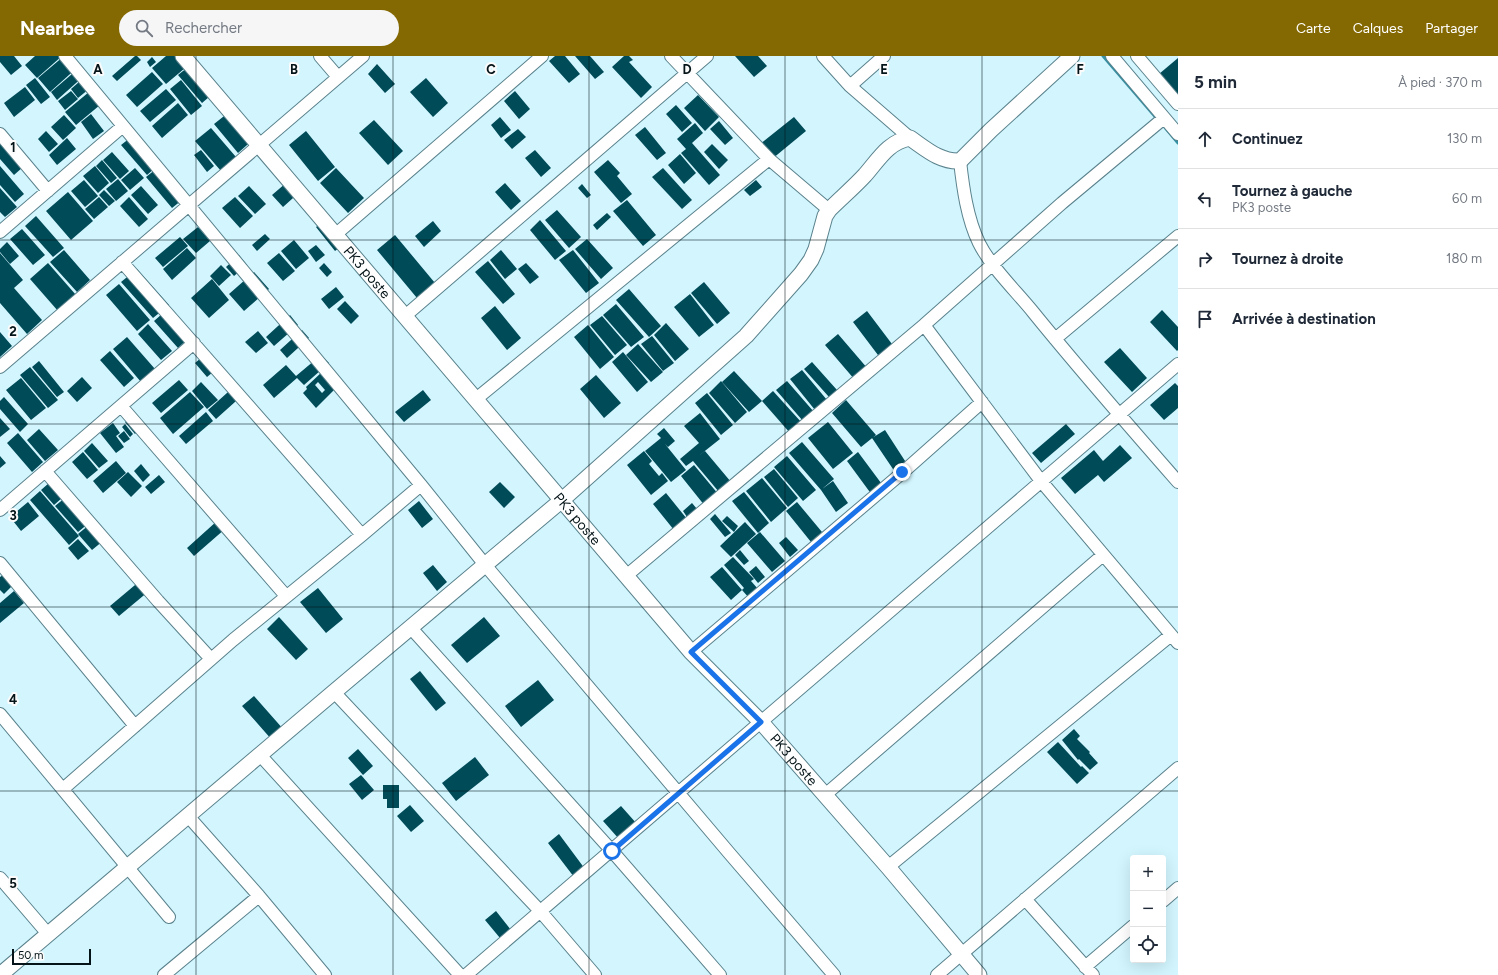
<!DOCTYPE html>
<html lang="fr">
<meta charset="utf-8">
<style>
:root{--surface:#fff;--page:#f6f6f7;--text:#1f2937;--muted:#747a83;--line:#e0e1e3;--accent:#846902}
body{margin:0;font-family:Figtree,sans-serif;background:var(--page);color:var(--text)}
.controls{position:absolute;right:12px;bottom:12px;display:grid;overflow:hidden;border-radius:4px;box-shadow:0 4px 16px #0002}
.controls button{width:36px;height:36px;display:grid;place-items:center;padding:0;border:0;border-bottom:1px solid var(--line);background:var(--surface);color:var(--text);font:20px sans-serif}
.scale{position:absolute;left:12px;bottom:10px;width:79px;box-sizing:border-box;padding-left:4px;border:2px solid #041317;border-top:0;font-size:11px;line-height:14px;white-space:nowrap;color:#041317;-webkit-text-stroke:3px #fbfbfb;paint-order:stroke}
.stop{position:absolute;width:12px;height:12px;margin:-9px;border:3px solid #1a73e8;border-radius:50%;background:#fff}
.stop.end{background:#1a73e8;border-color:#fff;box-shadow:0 1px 4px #0008}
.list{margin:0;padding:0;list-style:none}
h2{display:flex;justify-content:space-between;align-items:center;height:52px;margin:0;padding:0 16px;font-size:17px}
h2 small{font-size:13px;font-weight:400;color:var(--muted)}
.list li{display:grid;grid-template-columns:26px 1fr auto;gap:12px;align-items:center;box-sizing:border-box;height:60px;padding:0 16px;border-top:1px solid var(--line)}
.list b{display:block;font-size:15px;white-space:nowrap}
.list p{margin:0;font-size:13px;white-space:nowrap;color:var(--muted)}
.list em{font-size:13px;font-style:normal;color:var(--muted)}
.icon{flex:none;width:22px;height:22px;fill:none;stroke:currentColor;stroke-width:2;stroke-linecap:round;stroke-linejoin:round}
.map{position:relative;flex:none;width:1178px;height:919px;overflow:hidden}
header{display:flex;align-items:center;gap:24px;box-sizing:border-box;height:56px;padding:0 20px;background:var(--accent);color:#fff}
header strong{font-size:19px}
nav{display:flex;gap:22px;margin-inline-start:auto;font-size:14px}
.search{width:280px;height:36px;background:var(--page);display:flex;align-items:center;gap:10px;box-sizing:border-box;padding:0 14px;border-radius:22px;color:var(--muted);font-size:15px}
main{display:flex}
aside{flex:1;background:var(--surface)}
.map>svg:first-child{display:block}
</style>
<header>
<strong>Nearbee</strong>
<div class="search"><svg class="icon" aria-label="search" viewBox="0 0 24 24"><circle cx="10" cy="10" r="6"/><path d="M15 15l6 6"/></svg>Rechercher</div>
<nav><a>Carte</a><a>Calques</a><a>Partager</a></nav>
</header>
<main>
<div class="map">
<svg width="1178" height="919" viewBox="0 0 1178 919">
<rect width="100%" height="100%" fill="#d2f5fe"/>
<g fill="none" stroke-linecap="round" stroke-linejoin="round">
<!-- stream -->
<path stroke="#3690a3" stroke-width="3" d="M 1103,0 L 1158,64
M 1162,68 L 1178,87"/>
</g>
<!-- building -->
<path fill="#004b58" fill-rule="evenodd" d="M 0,0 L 14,0 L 22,10 L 11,19 L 0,6 Z
M 35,0 L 62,0 L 37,22 L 25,9 Z
M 64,0 L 79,10 L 50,36 L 38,22 Z
M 135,0 L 137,0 L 141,4 L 117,25 L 112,20 Z
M 166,0 L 185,0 L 191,7 L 166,28 L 152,12 Z
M 555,0 L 565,0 L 580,18 L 569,27 L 549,5 Z
M 575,0 L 590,0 L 604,16 L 595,23 Z
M 624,0 L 629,0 L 633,4 L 629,6 L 652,31 L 641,42 L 612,11 Z
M 735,0 L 758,0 L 767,10 L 754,21 Z
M 152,1 L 156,6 L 150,11 L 147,6 Z
M 1178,2 L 1178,41 L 1159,18 Z
M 193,7 L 216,35 L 202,47 L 178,19 Z
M 377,8 L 395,28 L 385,37 L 368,18 Z
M 79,12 L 85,19 L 57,44 L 51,36 Z
M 152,16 L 163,28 L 137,51 L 126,39 Z
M 87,19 L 95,28 L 78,42 L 71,33 Z
M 35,22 L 50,41 L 41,48 L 26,29 Z
M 426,22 L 448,47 L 433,61 L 410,36 Z
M 181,24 L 202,50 L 191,59 L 170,33 Z
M 25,31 L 35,44 L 14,61 L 4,47 Z
M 95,31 L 106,44 L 76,69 L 65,56 Z
M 166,33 L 176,44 L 150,66 L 140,55 Z
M 71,35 L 78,43 L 65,54 L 58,45 Z
M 515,35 L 530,53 L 519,63 L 504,45 Z
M 698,39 L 719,61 L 705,75 L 684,52 Z
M 178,47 L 188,59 L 162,82 L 152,70 Z
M 676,49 L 692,67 L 682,76 L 666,58 Z
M 233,53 L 256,81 L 238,97 L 214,68 Z
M 91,58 L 104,75 L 93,83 L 81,66 Z
M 64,59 L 76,72 L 63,84 L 51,71 Z
M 500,61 L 511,74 L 501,82 L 491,69 Z
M 794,61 L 806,75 L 772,103 L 760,88 Z
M 374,64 L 403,95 L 388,109 L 359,77 Z
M 719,65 L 733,82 L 725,89 L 710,73 Z
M 695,67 L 703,77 L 692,87 L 720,119 L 709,129 L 681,97 L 686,93 L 677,83 Z
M 645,71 L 666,97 L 657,104 L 635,79 Z
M 211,72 L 236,101 L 221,115 L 195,85 Z
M 518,73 L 526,81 L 512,93 L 504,84 Z
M 46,75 L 58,88 L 49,96 L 38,83 Z
M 306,75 L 335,111 L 318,125 L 289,89 Z
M 67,82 L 76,93 L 57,109 L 49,99 Z
M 130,82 L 155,112 L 147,119 L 121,89 Z
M 0,86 L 23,111 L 14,119 L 0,103 Z
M 712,88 L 728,104 L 719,113 L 704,96 Z
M 201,94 L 214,110 L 207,116 L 194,99 Z
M 535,94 L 551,112 L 541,121 L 525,102 Z
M 112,96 L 129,115 L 120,123 L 103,104 Z
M 680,98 L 696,117 L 684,128 L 668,109 Z
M 102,104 L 117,122 L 111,127 L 96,110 Z
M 608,104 L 620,117 L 617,120 L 632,138 L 621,147 L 594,116 Z
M 0,110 L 24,138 L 15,146 L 0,129 Z
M 95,110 L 109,127 L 98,137 L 83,120 Z
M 135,112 L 144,122 L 130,134 L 121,124 Z
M 336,112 L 364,142 L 348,157 L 320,127 Z
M 663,112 L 692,144 L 682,153 L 652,121 Z
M 156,113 L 182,144 L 172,152 L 146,121 Z
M 118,123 L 128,135 L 116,145 L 106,133 Z
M 84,124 L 98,140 L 85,151 L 71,135 Z
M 756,124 L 762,131 L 750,140 L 744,134 Z
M 286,127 L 302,134 L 283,151 L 272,139 Z
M 505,127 L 521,145 L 511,154 L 495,136 Z
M 582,128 L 591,139 L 587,142 L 578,132 Z
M 141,130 L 158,149 L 148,158 L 131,139 Z
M 249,130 L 266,148 L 255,158 L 238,140 Z
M 0,132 L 17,151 L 5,161 L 0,156 Z
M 104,134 L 115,145 L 109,150 L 99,139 Z
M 68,136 L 93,165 L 71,184 L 46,155 Z
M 99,141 L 108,151 L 94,163 L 85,153 Z
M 129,141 L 148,163 L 139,171 L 120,150 Z
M 235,141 L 253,160 L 240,172 L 222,152 Z
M 627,144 L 656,179 L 643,190 L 613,155 Z
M 557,154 L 581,181 L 569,192 L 545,164 Z
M 607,157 L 611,161 L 597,174 L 593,169 Z
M 36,160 L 64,192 L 53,201 L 25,170 Z
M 328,161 L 347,186 L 335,195 L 316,171 Z
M 540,164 L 566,195 L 555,204 L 530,174 Z
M 433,165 L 441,175 L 424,191 L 415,180 Z
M 198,171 L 210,185 L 196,197 L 183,183 Z
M 22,173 L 45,199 L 33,209 L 10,183 Z
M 265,178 L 270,183 L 257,195 L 252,189 Z
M 395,179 L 435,227 L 417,242 L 377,194 Z
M 180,181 L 188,190 L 163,211 L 155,202 Z
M 587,183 L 613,212 L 601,223 L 575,193 Z
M 294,184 L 309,202 L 296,213 L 281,195 Z
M 7,186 L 19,200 L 10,208 L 0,196 L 0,193 Z
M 316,189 L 325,199 L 316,206 L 308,195 Z
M 187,192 L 196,202 L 172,224 L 163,213 Z
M 64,194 L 90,224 L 77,236 L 50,206 Z
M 501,194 L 517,213 L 505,223 L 490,204 Z
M 573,194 L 599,227 L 586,237 L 559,204 Z
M 0,197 L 23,224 L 14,232 L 42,264 L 27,278 L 0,247 Z
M 279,197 L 295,215 L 283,225 L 267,207 Z
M 239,199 L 247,209 L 234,220 L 226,211 Z
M 488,205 L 515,238 L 503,248 L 475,216 Z
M 48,207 L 76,239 L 58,255 L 30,223 Z
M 324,207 L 332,216 L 327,221 L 319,212 Z
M 526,207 L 539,221 L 530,228 L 518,213 Z
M 221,209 L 231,219 L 219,230 L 210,220 Z
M 137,213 L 169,249 L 153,262 L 121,226 Z
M 254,216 L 269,233 L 244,255 L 229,238 Z
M 212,223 L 229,244 L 209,262 L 191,242 Z
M 704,226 L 730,257 L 717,268 L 691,237 Z
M 119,228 L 150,264 L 137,275 L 106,239 Z
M 336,231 L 344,241 L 329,253 L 321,243 Z
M 629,233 L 661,270 L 649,281 L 616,244 Z
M 690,238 L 714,269 L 699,281 L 674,251 Z
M 345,245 L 359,260 L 351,268 L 337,253 Z
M 616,248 L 644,281 L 631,291 L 603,259 Z
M 495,250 L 521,282 L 507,294 L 481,262 Z
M 170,251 L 193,278 L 178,292 L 154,265 Z
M 1162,254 L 1178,271 L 1178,294 L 1177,295 L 1150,266 Z
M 867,255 L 895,292 L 881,303 L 853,266 Z
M 290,259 L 298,269 L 274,290 L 266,281 Z
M 602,260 L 627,289 L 615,299 L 590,269 Z
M 666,267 L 689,293 L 675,305 L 654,279 Z
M 148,268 L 172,295 L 161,304 L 138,278 Z
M 588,269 L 614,301 L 600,313 L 574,281 Z
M 302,274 L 309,282 L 287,302 L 280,294 Z
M 258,275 L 268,287 L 256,297 L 245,286 Z
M 0,276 L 12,290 L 0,301 Z
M 838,278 L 868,313 L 855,324 L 825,289 Z
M 652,280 L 674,307 L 663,315 L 641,288 Z
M 127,281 L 155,313 L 141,326 L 113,293 Z
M 638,288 L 663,316 L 651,326 L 626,299 Z
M 1120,292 L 1147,322 L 1132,336 L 1104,306 Z
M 110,295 L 134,322 L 124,331 L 100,304 Z
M 623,296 L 648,326 L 637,336 L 612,306 Z
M 207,297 L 219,311 L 207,321 L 195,307 Z
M 321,299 L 329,307 L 304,329 L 297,322 L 274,342 L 263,329 L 286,309 L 296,320 Z
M 39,305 L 64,336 L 57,341 L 32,311 Z
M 812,306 L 837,334 L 829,341 L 804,313 Z
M 30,311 L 58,344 L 48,352 L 20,319 Z
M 802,314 L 827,344 L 815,354 L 790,323 Z
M 323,315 L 342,328 L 335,335 L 334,334 L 316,352 L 303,337 L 307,333 L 306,331 ZM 318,326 L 325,334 L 322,337 L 315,329 Z
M 734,315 L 762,345 L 749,356 L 722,326 Z
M 596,319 L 621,347 L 604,362 L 580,333 Z
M 82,321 L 92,332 L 77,346 L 67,335 Z
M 21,322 L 46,352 L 31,364 L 6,334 Z
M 179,324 L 188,334 L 161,357 L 152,347 Z
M 721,325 L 747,356 L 735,367 L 709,337 Z
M 787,325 L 814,356 L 803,365 L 776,334 Z
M 201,326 L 218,344 L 207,353 L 192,335 Z
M 1175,327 L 1178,330 L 1178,352 L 1164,364 L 1150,349 Z
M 237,328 L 245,337 L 216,363 L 208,354 Z
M 423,334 L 431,344 L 404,366 L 395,356 Z
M 773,335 L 802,367 L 790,377 L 762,345 Z
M 190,336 L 204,351 L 173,378 L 160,362 Z
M 707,337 L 733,369 L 721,379 L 695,347 Z
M 4,341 L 28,368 L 20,376 L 0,353 L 0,345 Z
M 846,344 L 876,379 L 861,391 L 832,357 Z
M 206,356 L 213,365 L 186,388 L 179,380 Z
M 700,357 L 720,383 L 696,402 L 705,395 L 731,426 L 719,436 L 693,405 L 686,410 L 680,403 L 699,387 L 684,370 Z
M 0,362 L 10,373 L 0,381 Z
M 128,364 L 137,376 L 135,378 L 125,366 Z
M 828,366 L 853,397 L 833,413 L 808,382 Z
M 113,367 L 120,377 L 116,380 L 124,391 L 116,397 L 100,377 Z
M 125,368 L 133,378 L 130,381 L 122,371 Z
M 1066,368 L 1075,378 L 1041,407 L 1032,397 Z
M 664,372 L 675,385 L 668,391 L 665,388 L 686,414 L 671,426 L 645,395 L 661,382 L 657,378 Z
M 39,373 L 58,394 L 45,405 L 27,384 Z
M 885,374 L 907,408 L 895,416 L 872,382 Z
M 124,375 L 130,383 L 124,387 L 118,380 Z
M 18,377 L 43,406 L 32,416 L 7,387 Z
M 802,386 L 834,423 L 822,433 L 833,425 L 848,447 L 836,456 L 821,434 L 789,397 Z
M 92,387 L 108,405 L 99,412 L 84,395 Z
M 1120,389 L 1132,402 L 1104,426 L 1098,419 L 1075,438 L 1061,422 L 1094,394 L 1103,405 Z
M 644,395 L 652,405 L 649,408 L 659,420 L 662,417 L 668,425 L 651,439 L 627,409 Z
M 83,396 L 98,414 L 87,423 L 72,406 Z
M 858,396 L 884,431 L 872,439 L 847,405 Z
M 0,400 L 6,407 L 0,412 Z
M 787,400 L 816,434 L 803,445 L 774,411 Z
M 116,405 L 126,417 L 103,437 L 93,425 Z
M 141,408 L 150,419 L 143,426 L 134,415 Z
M 694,409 L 719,439 L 705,450 L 681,420 Z
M 774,413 L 798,442 L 788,451 L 764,421 Z
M 128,416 L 142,430 L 131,441 L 117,426 Z
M 159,419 L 165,426 L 151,438 L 145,431 Z
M 57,420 L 70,435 L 54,449 L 41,434 Z
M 762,422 L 787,452 L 771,466 L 746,435 Z
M 500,426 L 515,441 L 504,452 L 489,436 Z
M 40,435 L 79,480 L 69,489 L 30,444 Z
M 744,436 L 769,467 L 758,477 L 732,445 Z
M 71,437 L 94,463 L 78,476 L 55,450 Z
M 666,437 L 687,463 L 674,474 L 653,448 Z
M 419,445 L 433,463 L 422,472 L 408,454 Z
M 28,446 L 39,460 L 21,475 L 10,461 Z
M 797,446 L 822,476 L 811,486 L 786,455 Z
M 692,447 L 697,453 L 687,461 L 683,455 Z
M 715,458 L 731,477 L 725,481 L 710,463 Z
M 727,460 L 738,470 L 734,476 L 722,465 Z
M 95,464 L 109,480 L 92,494 L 78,478 Z
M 217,465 L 225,473 L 194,500 L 187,492 Z
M 745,466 L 756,478 L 731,501 L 720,490 Z
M 760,476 L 785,505 L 772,516 L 747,487 Z
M 786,481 L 798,494 L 790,501 L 779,487 Z
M 78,483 L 89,495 L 78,504 L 68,492 Z
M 740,494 L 749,505 L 744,509 L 735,499 Z
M 733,501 L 754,523 L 751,525 L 758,533 L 749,542 L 742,534 L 744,532 L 724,509 Z
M 433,509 L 447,526 L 437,535 L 423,517 Z
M 756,510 L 765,521 L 758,527 L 749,516 Z
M 722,511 L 742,534 L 731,544 L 710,521 Z
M 3,519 L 12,530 L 4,538 L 0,534 L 0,521 Z
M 141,524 L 149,535 L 119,560 L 110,550 Z
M 318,532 L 343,563 L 326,577 L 300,546 Z
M 14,535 L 24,547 L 0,567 L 0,547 Z
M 279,561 L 308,593 L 296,604 L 267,573 Z
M 484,561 L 500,580 L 467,607 L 451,589 Z
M 420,615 L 446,647 L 436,655 L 410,623 Z
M 538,624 L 554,644 L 521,671 L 505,650 Z
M 254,640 L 284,674 L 272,684 L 242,650 Z
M 1074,673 L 1080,680 L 1077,683 L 1090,696 L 1089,697 L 1098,707 L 1090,714 L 1079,703 L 1078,704 L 1062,684 Z
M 1058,686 L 1081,711 L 1082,710 L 1089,717 L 1077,728 L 1047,696 Z
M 358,693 L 373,710 L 363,719 L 348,702 Z
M 475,701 L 489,719 L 456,745 L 442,727 Z
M 361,719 L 374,734 L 362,744 L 349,728 Z
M 383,729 L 399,729 L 399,752 L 387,752 L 387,743 L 383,743 Z
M 410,749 L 424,765 L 411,776 L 397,760 Z
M 621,750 L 637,768 L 619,783 L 603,765 Z
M 559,778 L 585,813 L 574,821 L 548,787 Z
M 496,855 L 511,874 L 500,882 L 485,864 Z"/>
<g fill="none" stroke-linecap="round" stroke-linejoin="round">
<!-- minor casing -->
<g stroke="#5a828c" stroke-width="14">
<path id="minor" d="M 65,0 L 421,429 L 486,510 L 730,798 L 834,919
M 320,0 L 338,21
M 671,0 L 769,103 L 829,154
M 823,0 L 850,30 L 910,82
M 1112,0 L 1178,78
M 1137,0 L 1178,48
M 850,30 L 884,0
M 0,78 L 48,135
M 960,105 C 963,132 967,162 979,187 C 991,211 1016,235 1033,256 C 1080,314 1129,370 1178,426
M 0,176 L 123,70
M 335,179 L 542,0
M 122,206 L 362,479
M 405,260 L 707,0
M 924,269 L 1041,425 L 1178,587
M 1055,283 L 1178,180
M 0,311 L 363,0
M 476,343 L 769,103
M 121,350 L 286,540
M 45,415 L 158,545 L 211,603
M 0,454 L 194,287
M 0,507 L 135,670
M 626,520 L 924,269 L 1062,147 L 1164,62
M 411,572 L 612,795 L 720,919
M 691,596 L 902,417 L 982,346
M 334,636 L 541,856 L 595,919
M 0,658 L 169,861
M 260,699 L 460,919
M 63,733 L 233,584 L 362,479 L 421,429
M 825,739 L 1103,499
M 188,760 L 259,840 L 325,919
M 888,811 L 1171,579
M 0,822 L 48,878
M 1025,843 L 1093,919
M 1163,845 L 1178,832
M 1085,911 L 1133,870
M 164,919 L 259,840
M 466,919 L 1178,308
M 937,919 L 1178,712"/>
</g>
<!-- tertiary casing -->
<g stroke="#5a828c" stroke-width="17">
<g id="tertiary">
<path id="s1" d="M 183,0 L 691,596 L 761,666 L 888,811 L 979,919"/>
<path d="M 0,919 L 334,636 L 562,444 L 746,280 L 801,218 L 811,204 L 816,193 L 825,160 L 829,154 C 841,142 854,131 865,119 C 879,103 888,86 910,82 C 926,93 940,106 960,105 L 991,74 L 1072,0"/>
</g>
</g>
<!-- minor -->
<use href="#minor" stroke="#fff" stroke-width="12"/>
<!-- tertiary -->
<use href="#tertiary" stroke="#fff" stroke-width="15"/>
</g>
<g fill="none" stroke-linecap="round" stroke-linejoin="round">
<!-- route -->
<path stroke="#1a73e8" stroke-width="5" d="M 612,795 L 761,666 L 691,596 L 902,416"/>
</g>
<!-- grid -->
<path fill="none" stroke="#041317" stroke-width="1" stroke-opacity="0.55" d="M 196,0 L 196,919M 393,0 L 393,919M 589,0 L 589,919M 785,0 L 785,919M 982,0 L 982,919M 0,184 L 1178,184M 0,368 L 1178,368M 0,551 L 1178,551M 0,735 L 1178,735"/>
<g text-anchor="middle" stroke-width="4" stroke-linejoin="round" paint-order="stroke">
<!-- street labels -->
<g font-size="14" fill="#041317" stroke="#fbfbfb">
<text dy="5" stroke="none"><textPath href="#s1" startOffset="284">PK3 poste</textPath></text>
<text dy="5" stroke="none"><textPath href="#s1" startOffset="608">PK3 poste</textPath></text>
<text dy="5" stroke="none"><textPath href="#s1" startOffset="932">PK3 poste</textPath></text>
</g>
</g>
<g font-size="13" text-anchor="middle" font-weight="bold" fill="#041317" stroke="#fbfbfb" stroke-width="4" stroke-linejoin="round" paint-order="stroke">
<text x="98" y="18">A</text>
<text x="294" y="18">B</text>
<text x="491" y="18">C</text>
<text x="687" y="18">D</text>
<text x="884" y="18">E</text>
<text x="1080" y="18">F</text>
<text x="13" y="96">1</text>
<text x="13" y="280">2</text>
<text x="13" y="464">3</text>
<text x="13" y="648">4</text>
<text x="13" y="832">5</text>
</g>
</svg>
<div class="controls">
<button>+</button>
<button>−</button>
<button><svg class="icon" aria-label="locate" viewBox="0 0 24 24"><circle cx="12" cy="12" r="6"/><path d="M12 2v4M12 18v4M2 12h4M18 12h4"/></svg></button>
</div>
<div class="scale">50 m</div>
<div class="stop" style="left:612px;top:795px"></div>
<div class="stop end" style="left:902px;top:416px"></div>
</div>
<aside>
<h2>5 min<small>À pied · 370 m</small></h2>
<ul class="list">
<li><svg class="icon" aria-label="ahead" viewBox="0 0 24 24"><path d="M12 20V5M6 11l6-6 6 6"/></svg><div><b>Continuez</b></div><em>130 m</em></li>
<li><svg class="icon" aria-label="left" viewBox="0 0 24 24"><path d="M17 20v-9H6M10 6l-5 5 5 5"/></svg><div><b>Tournez à gauche</b><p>PK3 poste</p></div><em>60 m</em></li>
<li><svg class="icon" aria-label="right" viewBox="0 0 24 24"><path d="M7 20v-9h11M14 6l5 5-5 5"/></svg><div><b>Tournez à droite</b></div><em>180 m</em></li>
<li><svg class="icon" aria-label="arrive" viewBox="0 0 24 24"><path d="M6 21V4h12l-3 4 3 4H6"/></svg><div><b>Arrivée à destination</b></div></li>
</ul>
</aside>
</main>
